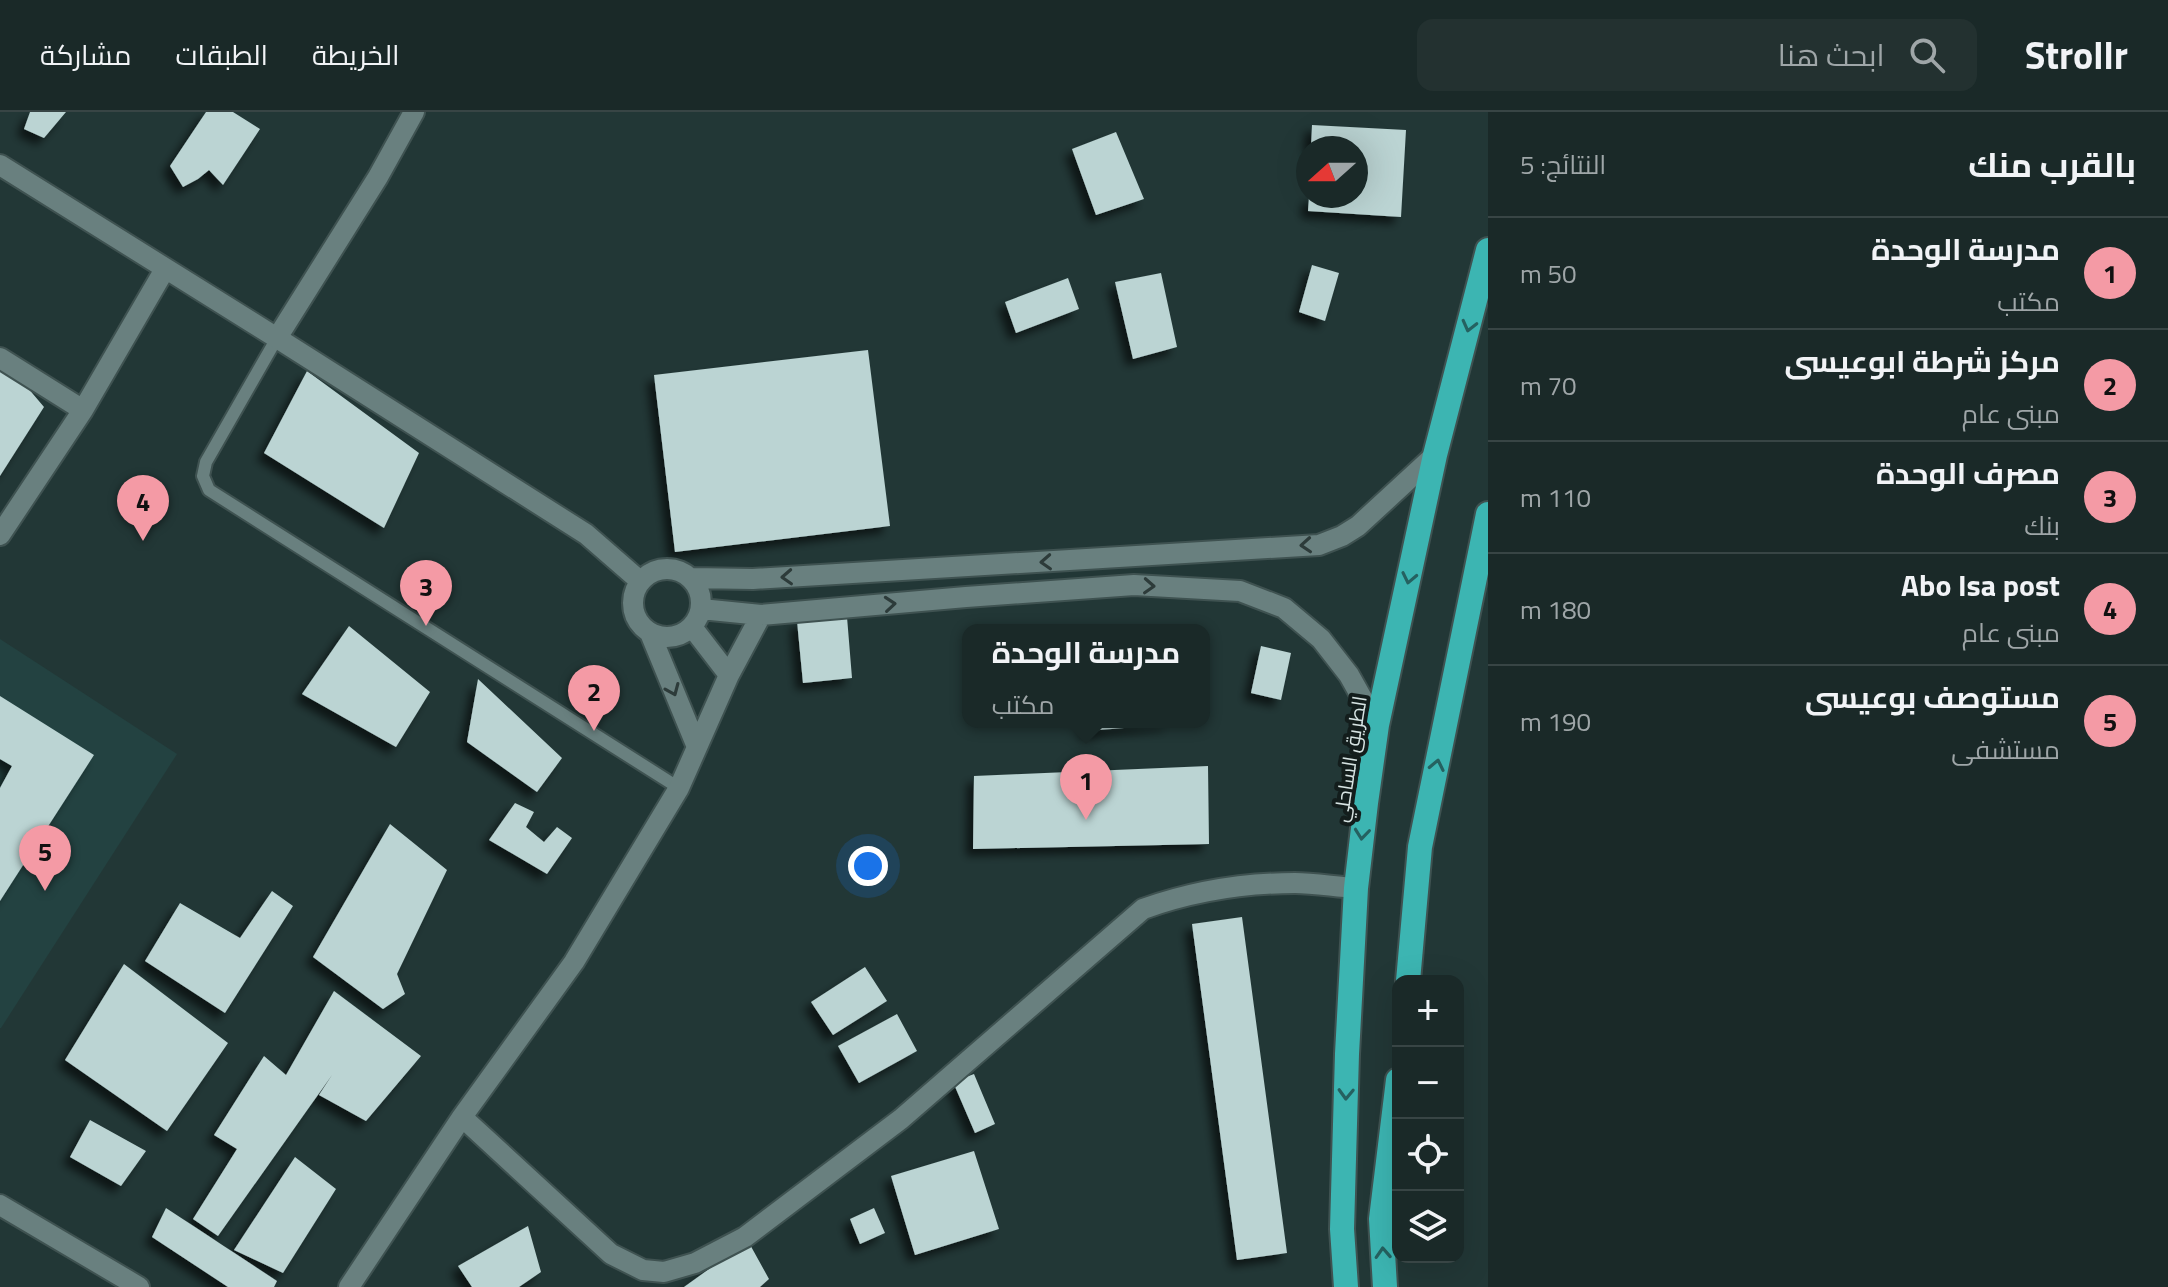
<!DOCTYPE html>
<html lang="ar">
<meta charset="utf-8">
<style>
:root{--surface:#1a2928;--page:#233130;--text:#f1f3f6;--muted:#9fa6a8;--line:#384545;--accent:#f49aa5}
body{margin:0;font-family:"Titillium Web",Cairo,sans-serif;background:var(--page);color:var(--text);direction:rtl}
.controls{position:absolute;right:24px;bottom:24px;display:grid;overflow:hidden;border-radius:16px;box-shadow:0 8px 32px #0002}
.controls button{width:72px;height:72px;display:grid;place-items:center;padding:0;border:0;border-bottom:2px solid var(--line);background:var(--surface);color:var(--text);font:40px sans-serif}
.compass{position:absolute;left:1296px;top:24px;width:72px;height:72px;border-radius:50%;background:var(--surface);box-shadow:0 8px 32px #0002;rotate:249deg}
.you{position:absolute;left:868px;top:754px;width:28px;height:28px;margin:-20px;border:6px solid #fff;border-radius:50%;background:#1a73e8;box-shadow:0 0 0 12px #1a73e833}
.badge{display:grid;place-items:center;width:52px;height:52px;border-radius:50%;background:var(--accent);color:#111;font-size:26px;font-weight:700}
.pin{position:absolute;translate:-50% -66px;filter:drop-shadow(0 2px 4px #0008)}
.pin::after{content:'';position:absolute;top:42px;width:28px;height:24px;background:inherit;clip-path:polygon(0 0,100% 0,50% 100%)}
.popup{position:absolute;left:962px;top:512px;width:248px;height:104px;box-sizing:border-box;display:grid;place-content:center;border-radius:16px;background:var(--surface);filter:drop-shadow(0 2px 6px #0005);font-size:26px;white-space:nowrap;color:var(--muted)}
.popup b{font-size:30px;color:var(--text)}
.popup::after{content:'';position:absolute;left:50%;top:100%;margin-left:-16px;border:16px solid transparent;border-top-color:var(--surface)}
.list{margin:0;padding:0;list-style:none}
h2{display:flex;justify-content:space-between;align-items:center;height:104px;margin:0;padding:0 32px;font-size:34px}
h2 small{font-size:26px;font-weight:400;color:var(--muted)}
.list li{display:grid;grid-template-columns:52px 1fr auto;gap:24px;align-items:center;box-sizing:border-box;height:112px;padding:0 32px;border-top:2px solid var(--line)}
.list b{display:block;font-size:30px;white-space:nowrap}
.list p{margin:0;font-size:26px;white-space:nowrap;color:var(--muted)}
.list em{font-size:26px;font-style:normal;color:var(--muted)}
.icon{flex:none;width:44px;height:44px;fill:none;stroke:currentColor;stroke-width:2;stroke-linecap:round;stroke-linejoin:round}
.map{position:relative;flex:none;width:1488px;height:1175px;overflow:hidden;direction:ltr}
header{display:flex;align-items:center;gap:48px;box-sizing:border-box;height:112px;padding:0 40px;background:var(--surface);border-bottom:2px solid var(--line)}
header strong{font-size:38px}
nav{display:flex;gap:44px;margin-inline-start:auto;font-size:28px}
.search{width:560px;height:72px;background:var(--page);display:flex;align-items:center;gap:20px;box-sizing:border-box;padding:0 28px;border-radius:16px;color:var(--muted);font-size:30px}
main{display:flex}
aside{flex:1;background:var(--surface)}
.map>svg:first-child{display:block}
</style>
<header>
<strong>Strollr</strong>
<div class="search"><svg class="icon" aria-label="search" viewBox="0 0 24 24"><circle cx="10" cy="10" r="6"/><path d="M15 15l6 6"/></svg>ابحث هنا</div>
<nav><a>الخريطة</a><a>الطبقات</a><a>مشاركة</a></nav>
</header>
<main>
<aside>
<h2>بالقرب منك<small>النتائج: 5</small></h2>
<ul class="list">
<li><span class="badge">1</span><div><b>مدرسة الوحدة</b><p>مكتب</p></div><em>50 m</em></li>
<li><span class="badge">2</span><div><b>مركز شرطة ابوعيسى</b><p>مبنى عام</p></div><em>70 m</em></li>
<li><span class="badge">3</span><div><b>مصرف الوحدة</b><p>بنك</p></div><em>110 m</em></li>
<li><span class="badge">4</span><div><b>Abo Isa post</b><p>مبنى عام</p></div><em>180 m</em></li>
<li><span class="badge">5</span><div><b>مستوصف بوعيسى</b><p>مستشفى</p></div><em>190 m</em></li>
</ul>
</aside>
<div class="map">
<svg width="1488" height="1175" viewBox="0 0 1488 1175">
<defs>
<filter id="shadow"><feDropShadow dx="-7" dy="7" stdDeviation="4" flood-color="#0009"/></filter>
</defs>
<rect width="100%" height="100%" fill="#223736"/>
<!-- built -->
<path fill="#234241" d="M 0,527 L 177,642 L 1,916 L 0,916 Z"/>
<!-- building -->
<path fill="#bbd4d3" filter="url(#shadow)" d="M 30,0 L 66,0 L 44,26 L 24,17 Z
M 206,0 L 233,0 L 260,17 L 223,73 L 209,58 L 198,67 L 183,75 L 170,54 Z
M 1312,13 L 1406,18 L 1401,105 L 1308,99 L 1309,84 L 1356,84 L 1356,36 L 1311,36 Z
M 1116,20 L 1144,87 L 1096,103 L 1072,37 Z
M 1312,153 L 1339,161 L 1325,209 L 1299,200 Z
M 1161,161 L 1177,235 L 1133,247 L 1115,170 Z
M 1068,166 L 1079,197 L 1016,221 L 1005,190 Z
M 868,238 L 890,414 L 675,440 L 654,263 Z
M 5,249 L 44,295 L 0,364 L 0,256 Z
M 307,259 L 419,341 L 384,416 L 264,341 Z
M 847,505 L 852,566 L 803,571 L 797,509 Z
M 349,514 L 430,580 L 396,635 L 302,582 Z
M 1261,534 L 1291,541 L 1281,588 L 1251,581 Z
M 478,567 L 562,646 L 537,680 L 467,630 Z
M 0,584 L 94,643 L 0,789 L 0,676 L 12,654 L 0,647 Z
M 1087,610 L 1171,610 L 1171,612 L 1088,619 Z
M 1208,654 L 1209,732 L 973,737 L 974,664 Z
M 515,691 L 534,700 L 526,715 L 544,730 L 557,715 L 572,726 L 547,762 L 489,728 Z
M 390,712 L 447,758 L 397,862 L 405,882 L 383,897 L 313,845 Z
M 272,779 L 293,794 L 225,901 L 145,849 L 180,791 L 240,826 Z
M 1242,805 L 1287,1141 L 1237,1148 L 1192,812 Z
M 124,852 L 228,931 L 167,1019 L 65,948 Z
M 865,855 L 887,889 L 833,923 L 811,890 Z
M 334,879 L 421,944 L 366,1009 L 319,983 L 332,963 L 218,1124 L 193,1107 L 237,1037 L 214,1023 L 264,944 L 286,963 Z
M 897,902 L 917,939 L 859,971 L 838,934 Z
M 974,962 L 995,1012 L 975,1021 L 953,970 Z
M 90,1008 L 146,1039 L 121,1074 L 70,1045 Z
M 974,1039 L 999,1117 L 915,1143 L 891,1064 Z
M 295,1045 L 336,1077 L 283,1161 L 234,1138 Z
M 166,1096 L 277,1169 L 274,1175 L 228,1175 L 152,1125 Z
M 874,1096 L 885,1121 L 860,1132 L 850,1107 Z
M 528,1114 L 541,1160 L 519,1175 L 472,1175 L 458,1154 Z
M 748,1129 L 769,1167 L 760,1175 L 684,1175 Z"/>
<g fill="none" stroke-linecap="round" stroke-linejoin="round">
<!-- lane casing -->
<g stroke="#3f5251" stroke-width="16">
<path id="lane" d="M 277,226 L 206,350 L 203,364 L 209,378 L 679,676"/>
</g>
<!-- street casing -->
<g stroke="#3f5251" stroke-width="24">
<path id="street" d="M 0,53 L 277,226 L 586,422 L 640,469
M 277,226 L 378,65 L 414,0
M 0,246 L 83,298 L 165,157
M 0,423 L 83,298
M633 491a34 34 0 1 1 68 0a34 34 0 1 1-68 0Z
M 691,466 L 753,467 L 1319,433 L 1342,424 L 1358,414 L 1435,343
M 701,497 L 761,503 L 966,485 L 1134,473 L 1240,479 L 1284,496 L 1321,527 L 1349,563 L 1377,613
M 692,515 L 729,563
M 650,521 L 697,635
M 462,1005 L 611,1142 L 643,1158 L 664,1160 L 695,1151 L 745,1125 L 901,1007 L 1143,797 C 1193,779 1241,771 1295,771 C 1315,771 1336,775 1356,776
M 0,1093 L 139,1175
M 349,1175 L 462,1005 L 574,850 L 679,676 L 729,563 L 761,503"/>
</g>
<!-- highway casing -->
<g stroke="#3f5251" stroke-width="28">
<path id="highway" d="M 1408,869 L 1420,735 L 1488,402
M 1346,1175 L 1342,1117 L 1347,942 L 1356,776 L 1366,691 L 1377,613 L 1435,343 L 1488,138
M 1385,1175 L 1381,1107 L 1398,968"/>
</g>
<!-- lane -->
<use href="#lane" stroke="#69807f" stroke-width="12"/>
<!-- street -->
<use href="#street" stroke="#69807f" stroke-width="20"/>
<!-- highway -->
<use href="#highway" stroke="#3cb5b2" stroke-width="24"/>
</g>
<!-- one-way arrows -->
<defs><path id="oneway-chevron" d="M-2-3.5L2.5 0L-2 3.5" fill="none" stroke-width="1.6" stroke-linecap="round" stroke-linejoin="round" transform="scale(2)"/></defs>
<g stroke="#256160">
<use href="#oneway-chevron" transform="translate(1469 214) rotate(104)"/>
<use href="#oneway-chevron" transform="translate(1409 466) rotate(102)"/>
<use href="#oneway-chevron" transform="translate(1437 653) rotate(-78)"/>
<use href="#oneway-chevron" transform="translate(1362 722) rotate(96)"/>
<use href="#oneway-chevron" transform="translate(1346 982) rotate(92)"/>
<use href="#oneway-chevron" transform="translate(1383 1141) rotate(-93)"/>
</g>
<g stroke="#2d3b3a">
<use href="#oneway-chevron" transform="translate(1306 433) rotate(176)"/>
<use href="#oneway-chevron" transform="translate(1046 450) rotate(177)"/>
<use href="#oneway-chevron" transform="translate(787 465) rotate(177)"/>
<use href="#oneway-chevron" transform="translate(1149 474) rotate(3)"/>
<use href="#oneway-chevron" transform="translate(890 492) rotate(-5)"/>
<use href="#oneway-chevron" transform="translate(673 578) rotate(67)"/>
</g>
<g text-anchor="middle" stroke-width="8" stroke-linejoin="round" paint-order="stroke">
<!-- street labels -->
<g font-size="20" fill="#d7e4e3" stroke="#131d1c">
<text transform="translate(1350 647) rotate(-81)" y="7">الطريق الساحلي</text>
</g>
</g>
</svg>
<div class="controls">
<button>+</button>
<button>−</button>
<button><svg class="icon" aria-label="locate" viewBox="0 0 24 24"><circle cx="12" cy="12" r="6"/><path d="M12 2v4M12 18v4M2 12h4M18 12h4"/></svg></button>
<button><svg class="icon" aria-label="layers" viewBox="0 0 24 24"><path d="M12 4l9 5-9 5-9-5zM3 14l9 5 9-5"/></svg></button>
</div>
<svg class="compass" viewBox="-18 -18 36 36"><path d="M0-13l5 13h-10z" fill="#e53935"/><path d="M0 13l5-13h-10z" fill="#9fa6a8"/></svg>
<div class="you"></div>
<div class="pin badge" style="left:1086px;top:708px">1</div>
<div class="popup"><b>مدرسة الوحدة</b>مكتب</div>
<div class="pin badge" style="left:594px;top:619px">2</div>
<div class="pin badge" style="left:426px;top:514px">3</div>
<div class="pin badge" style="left:143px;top:429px">4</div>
<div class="pin badge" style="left:45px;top:779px">5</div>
</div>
</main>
